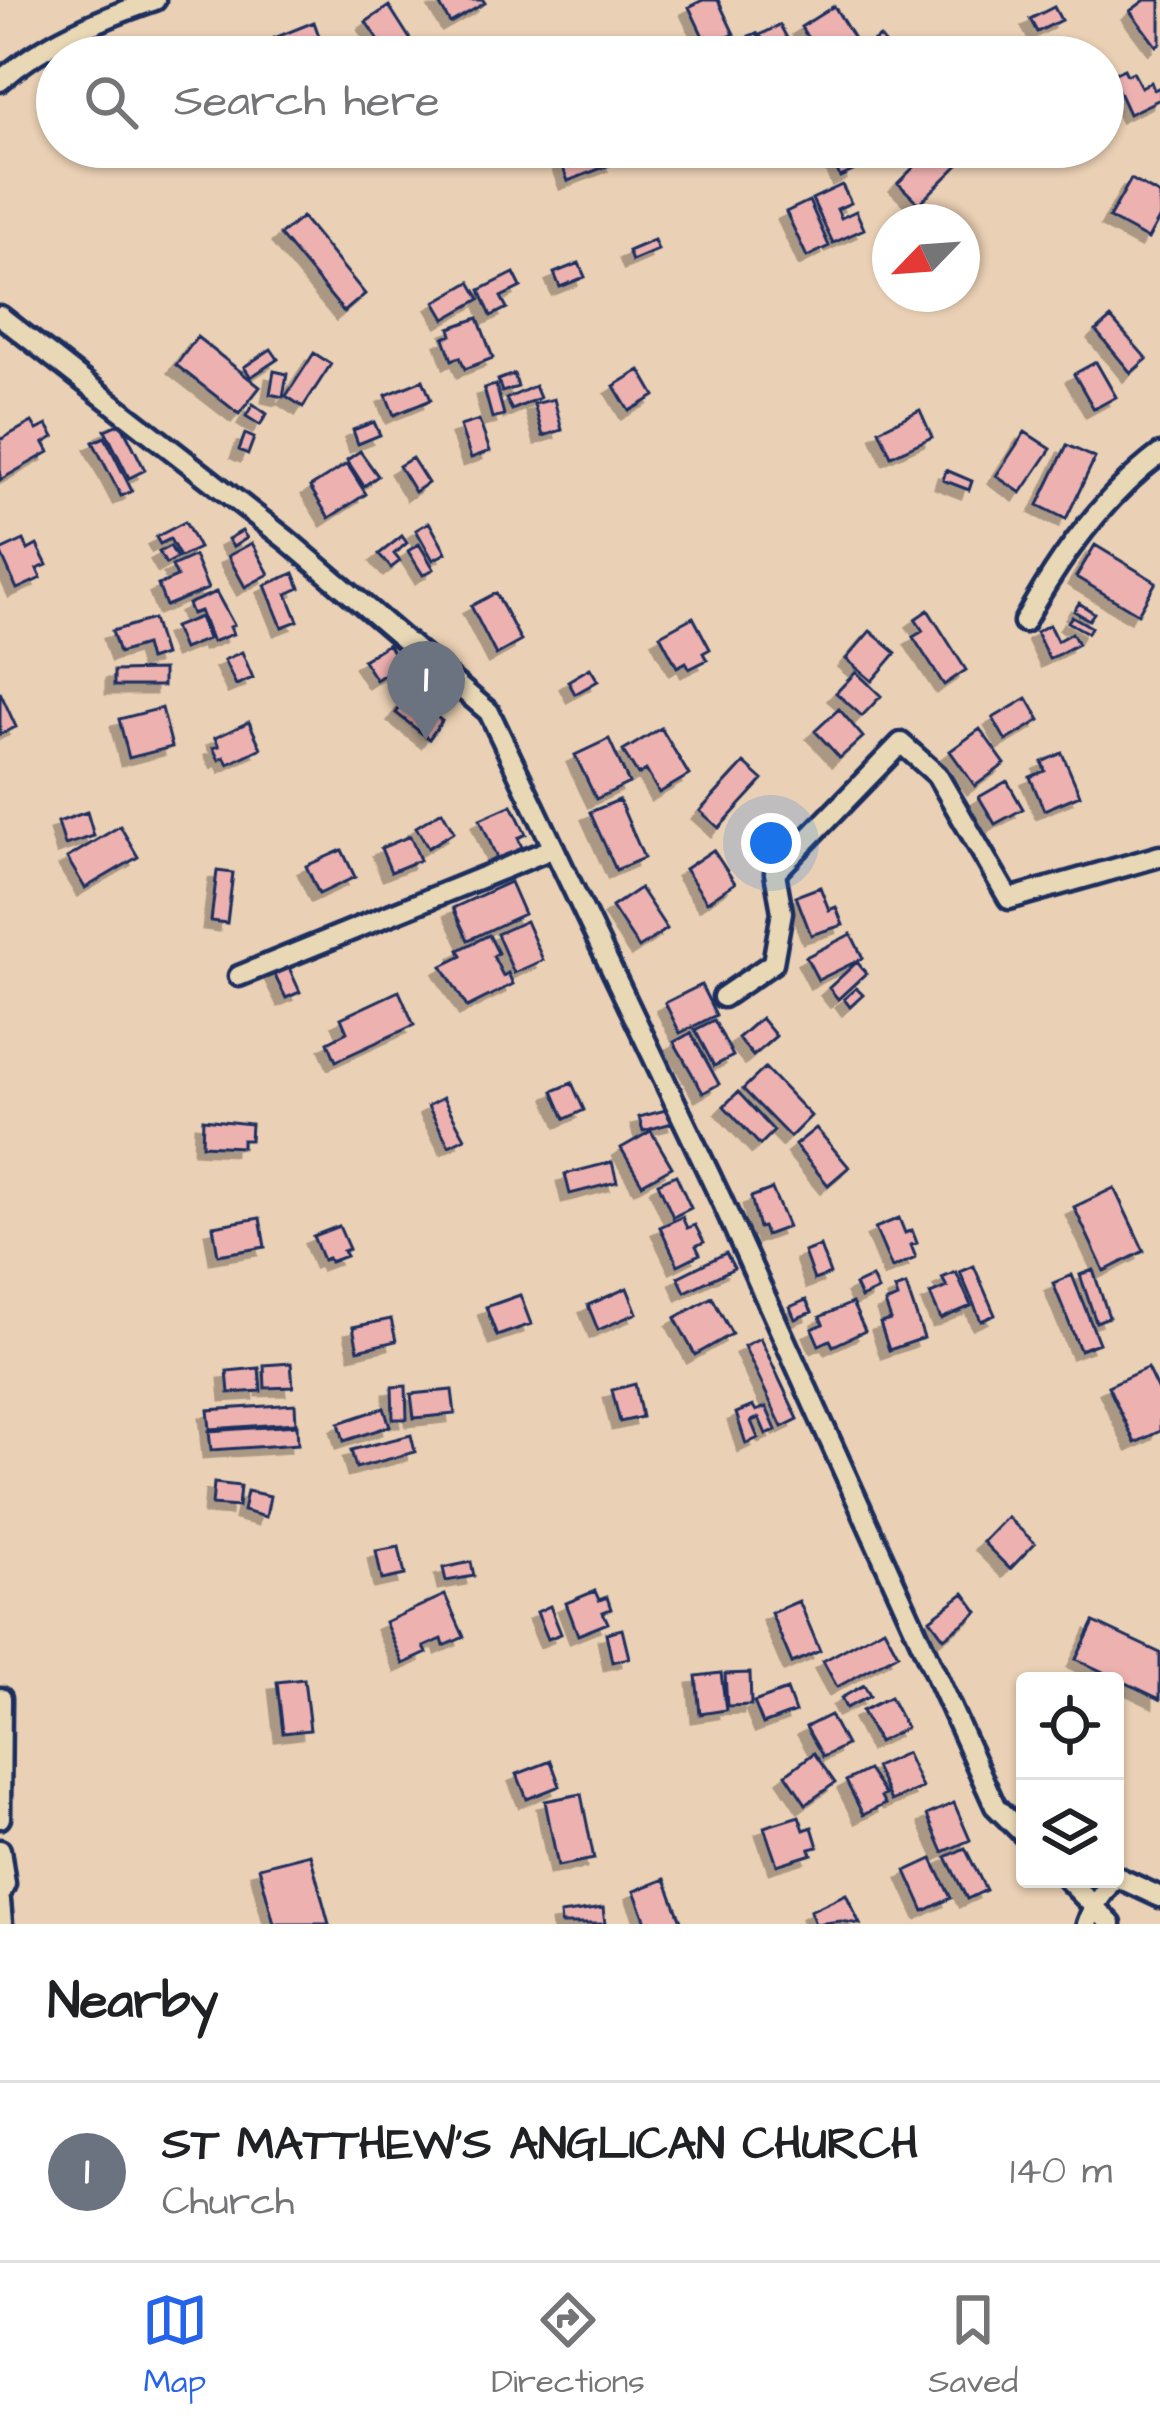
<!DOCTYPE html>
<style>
:root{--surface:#fff;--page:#f6f6f6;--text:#202124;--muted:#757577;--line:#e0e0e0;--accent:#2563eb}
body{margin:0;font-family:"Architects Daughter",sans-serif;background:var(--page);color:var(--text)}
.controls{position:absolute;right:36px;bottom:36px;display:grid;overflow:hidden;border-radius:12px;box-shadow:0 3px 9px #0004}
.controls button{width:108px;height:108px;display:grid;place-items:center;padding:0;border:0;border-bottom:3px solid var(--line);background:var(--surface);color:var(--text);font:60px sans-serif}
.compass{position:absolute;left:872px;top:204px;width:108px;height:108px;border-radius:50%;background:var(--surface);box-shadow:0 3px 9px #0004;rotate:245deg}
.you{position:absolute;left:771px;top:843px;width:42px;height:42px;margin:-30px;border:9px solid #fff;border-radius:50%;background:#1a73e8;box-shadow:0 0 0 18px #1a73e833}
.badge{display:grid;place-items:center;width:78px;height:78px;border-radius:50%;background:var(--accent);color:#fff;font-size:39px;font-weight:700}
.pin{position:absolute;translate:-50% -99px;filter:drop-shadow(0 3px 6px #0008)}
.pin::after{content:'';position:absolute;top:63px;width:42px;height:36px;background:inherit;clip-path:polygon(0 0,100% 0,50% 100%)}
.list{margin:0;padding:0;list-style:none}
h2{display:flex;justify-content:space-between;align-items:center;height:156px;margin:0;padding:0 48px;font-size:51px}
h2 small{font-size:39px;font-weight:400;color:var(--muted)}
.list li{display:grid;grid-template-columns:78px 1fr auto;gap:36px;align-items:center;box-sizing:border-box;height:180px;padding:0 48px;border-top:3px solid var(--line)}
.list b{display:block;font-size:45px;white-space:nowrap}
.list p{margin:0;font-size:39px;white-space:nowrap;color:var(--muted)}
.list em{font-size:39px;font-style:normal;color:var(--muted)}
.icon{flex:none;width:66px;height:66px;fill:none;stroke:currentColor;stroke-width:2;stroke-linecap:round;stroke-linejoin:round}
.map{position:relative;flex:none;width:1160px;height:1924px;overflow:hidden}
.search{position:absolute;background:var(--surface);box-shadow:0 3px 9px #0004;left:36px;right:36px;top:36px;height:132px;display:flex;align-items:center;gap:30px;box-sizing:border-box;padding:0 42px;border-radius:66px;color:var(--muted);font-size:45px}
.sheet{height:336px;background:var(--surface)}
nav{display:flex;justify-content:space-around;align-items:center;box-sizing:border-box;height:168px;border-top:3px solid var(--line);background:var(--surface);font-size:33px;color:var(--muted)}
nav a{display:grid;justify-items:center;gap:6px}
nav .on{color:var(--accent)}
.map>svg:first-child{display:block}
</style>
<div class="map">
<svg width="1160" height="1924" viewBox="0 0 1160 1924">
<defs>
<filter id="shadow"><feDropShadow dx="-8" dy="8" stdDeviation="0" flood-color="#0004"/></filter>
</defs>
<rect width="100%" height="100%" fill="#ead0b4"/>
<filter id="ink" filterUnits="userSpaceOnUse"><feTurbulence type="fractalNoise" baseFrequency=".00833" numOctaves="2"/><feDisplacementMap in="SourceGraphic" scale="24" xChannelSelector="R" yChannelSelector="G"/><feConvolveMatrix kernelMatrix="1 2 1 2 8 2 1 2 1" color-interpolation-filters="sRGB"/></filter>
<g filter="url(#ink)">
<!-- building -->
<path fill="#edb1b0" stroke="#1b2f5e" stroke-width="3" filter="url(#shadow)" d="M 437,0 L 483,0 L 485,3 L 450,23 Z
M 703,0 L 718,0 L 734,34 L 708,47 L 689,7 Z
M 1145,0 L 1160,0 L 1160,43 L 1156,46 L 1130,11 Z
M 389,6 L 412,42 L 390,57 L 366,22 Z
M 834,6 L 853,37 L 820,57 L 801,27 Z
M 1054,7 L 1061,20 L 1037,32 L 1030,19 Z
M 314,22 L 324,50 L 305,57 L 281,57 L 274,38 Z
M 780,25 L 788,40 L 767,50 L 760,35 Z
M 757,33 L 765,51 L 757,55 L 749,36 Z
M 880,37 L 894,57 L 852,57 L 851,56 Z
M 1124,69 L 1127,75 L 1133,72 L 1141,87 L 1151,82 L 1154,90 L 1160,87 L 1160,99 L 1129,114 L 1111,75 Z
M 152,147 L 182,147 L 171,161 Z
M 555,147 L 608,147 L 615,163 L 568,181 Z
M 934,147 L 976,147 L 919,204 L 898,183 Z
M 846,151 L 853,171 L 840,177 L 832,157 Z
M 1131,179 L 1160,195 L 1160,217 L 1148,239 L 1109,218 Z
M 842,185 L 851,203 L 837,209 L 841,218 L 856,211 L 864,229 L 833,243 L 812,199 Z
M 809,201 L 829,246 L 807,257 L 786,212 Z
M 302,217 L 365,294 L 344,312 L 280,235 Z
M 654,240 L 658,250 L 632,261 L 628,251 Z
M 579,263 L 585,277 L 560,287 L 554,273 Z
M 514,273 L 521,287 L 501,297 L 507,308 L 491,316 L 480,290 Z
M 470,282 L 480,299 L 445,319 L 435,302 Z
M 478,318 L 493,358 L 465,369 L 460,357 L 452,360 L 444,338 L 452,335 L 450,328 Z
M 1111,318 L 1147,359 L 1131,373 L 1096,331 Z
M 197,337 L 260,387 L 239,414 L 176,365 Z
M 271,349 L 278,359 L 251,377 L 244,367 Z
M 314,353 L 331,364 L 303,407 L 286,396 Z
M 1096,362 L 1116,397 L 1094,409 L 1074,374 Z
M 640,370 L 655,396 L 629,411 L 614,386 Z
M 274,371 L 287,374 L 283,397 L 270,394 Z
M 514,374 L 518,387 L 502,392 L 498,380 Z
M 423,380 L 431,400 L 394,415 L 386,395 Z
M 496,385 L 504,415 L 492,418 L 484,388 Z
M 535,386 L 540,398 L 512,410 L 506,399 Z
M 554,399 L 562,430 L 543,436 L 534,404 Z
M 253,404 L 267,414 L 260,425 L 246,416 Z
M 920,410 L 932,437 L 891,456 L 879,430 Z
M 479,420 L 490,451 L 471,458 L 460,426 Z
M 32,422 L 37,430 L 47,425 L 54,437 L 44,443 L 49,452 L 0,480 L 0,440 Z
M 374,422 L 380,435 L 358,444 L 353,430 Z
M 121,423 L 145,470 L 129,478 L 105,430 Z
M 1025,432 L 1051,449 L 1021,493 L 996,476 Z
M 245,434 L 254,438 L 248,454 L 239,450 Z
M 105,437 L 132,491 L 121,496 L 93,442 Z
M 1067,445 L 1095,458 L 1066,519 L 1038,505 Z
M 360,451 L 378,476 L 364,486 L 347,460 Z
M 412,458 L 428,483 L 415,492 L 399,466 Z
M 347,464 L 366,494 L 329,518 L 310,487 Z
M 946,470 L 972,481 L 969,490 L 943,480 Z
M 185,522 L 199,548 L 180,557 L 170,539 L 160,544 L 156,537 Z
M 429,522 L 446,553 L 433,560 L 416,530 Z
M 242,531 L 247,538 L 233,547 L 228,539 Z
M 402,536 L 407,543 L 394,554 L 400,561 L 391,568 L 379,554 Z
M 24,540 L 28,550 L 37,545 L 47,565 L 37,569 L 41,578 L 17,589 L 0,551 Z
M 252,543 L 269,574 L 245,587 L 228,556 Z
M 419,544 L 434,569 L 423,575 L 408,551 Z
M 1095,545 L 1156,582 L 1138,614 L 1076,577 Z
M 170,546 L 177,558 L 166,564 L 159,552 Z
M 194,556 L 208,589 L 166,606 L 158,585 L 177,577 L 172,566 Z
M 294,573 L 300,588 L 287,594 L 298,621 L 282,627 L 265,585 Z
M 216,592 L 234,625 L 230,627 L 233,634 L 212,642 L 200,611 L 192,614 L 188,604 Z
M 496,593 L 521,641 L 496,655 L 471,606 Z
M 1079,603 L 1094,613 L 1089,620 L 1074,611 Z
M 928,610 L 966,670 L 944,685 L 913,637 L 923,631 L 915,619 Z
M 1072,616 L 1091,627 L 1088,633 L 1068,622 Z
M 200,617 L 208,639 L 183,649 L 174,627 Z
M 693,617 L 710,649 L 703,653 L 707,660 L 689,669 L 686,662 L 677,667 L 660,635 Z
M 153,619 L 164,655 L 149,660 L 145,645 L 119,653 L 112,631 Z
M 1049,625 L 1057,641 L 1072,633 L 1078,644 L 1049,659 L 1036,632 Z
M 870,631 L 896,653 L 872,681 L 846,659 Z
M 388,644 L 400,664 L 376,680 L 363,660 Z
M 242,652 L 253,678 L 236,685 L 224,660 Z
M 590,668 L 598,681 L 575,694 L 568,681 Z
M 163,670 L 163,686 L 114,686 L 114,671 Z
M 856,672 L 881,696 L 862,716 L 836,693 Z
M 0,692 L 16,727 L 0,734 Z
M 409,695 L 442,721 L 429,739 L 396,713 Z
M 1027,698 L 1040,720 L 1006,741 L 993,718 Z
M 162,708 L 172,747 L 129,758 L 119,719 Z
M 839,709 L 863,737 L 840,758 L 815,731 Z
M 249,722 L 261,748 L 228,764 L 224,757 L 219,760 L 213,748 L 219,746 L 215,738 Z
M 661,728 L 689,775 L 659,793 L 646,770 L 638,775 L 623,751 Z
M 980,729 L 1005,764 L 975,786 L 950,751 Z
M 609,739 L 629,783 L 596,799 L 575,755 Z
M 1062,753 L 1080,795 L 1044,810 L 1030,777 L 1045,771 L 1042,762 Z
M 744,763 L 763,780 L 719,828 L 700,811 Z
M 1007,781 L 1023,809 L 995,824 L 979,797 Z
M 619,800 L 644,858 L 616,870 L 590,812 Z
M 512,805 L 526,834 L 518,838 L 524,852 L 499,863 L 480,819 Z
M 442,811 L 454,832 L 428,848 L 416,827 Z
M 87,812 L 94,836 L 65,845 L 58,822 Z
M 120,826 L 138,857 L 85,888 L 67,858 Z
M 410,836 L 420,860 L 391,872 L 381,848 Z
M 342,850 L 355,877 L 319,894 L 306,866 Z
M 713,850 L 735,883 L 707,902 L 685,869 Z
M 217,871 L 233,873 L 227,923 L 211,921 Z
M 510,882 L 524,914 L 468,940 L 453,908 Z
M 820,887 L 829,910 L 836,907 L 843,925 L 811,935 L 796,896 Z
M 640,888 L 667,929 L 639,948 L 612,907 Z
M 526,921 L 543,960 L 514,973 L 497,934 Z
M 851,934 L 863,958 L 818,980 L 806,957 Z
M 489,935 L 498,953 L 493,956 L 503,976 L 508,973 L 513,984 L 467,1007 L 442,966 L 462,956 L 459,950 Z
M 286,961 L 300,992 L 286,998 L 271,968 Z
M 857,962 L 866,973 L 838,999 L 829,988 Z
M 701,985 L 716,1015 L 680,1033 L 665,1003 Z
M 856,988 L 863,995 L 850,1007 L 844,999 Z
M 399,991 L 414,1025 L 336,1061 L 328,1042 L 347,1032 L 341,1018 Z
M 761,1018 L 776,1036 L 753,1056 L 738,1038 Z
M 714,1020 L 733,1056 L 714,1066 L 695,1030 Z
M 691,1033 L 719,1084 L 703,1093 L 674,1042 Z
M 765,1068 L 811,1116 L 790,1137 L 743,1089 Z
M 572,1083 L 584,1110 L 565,1119 L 553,1091 Z
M 738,1092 L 774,1131 L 760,1145 L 724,1106 Z
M 443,1098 L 465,1138 L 449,1146 L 428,1106 Z
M 673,1108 L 676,1122 L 643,1131 L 639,1117 Z
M 203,1119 L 251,1124 L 250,1140 L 242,1140 L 242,1147 L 202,1145 Z
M 816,1128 L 849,1167 L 828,1185 L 795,1145 Z
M 651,1131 L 672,1167 L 642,1184 L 621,1148 Z
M 612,1162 L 617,1182 L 570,1194 L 565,1174 Z
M 676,1175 L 691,1208 L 673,1217 L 658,1183 Z
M 1114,1188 L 1144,1251 L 1104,1271 L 1074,1207 Z
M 772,1189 L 788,1227 L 766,1235 L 763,1227 L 759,1228 L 751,1197 Z
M 682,1217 L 687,1228 L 695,1225 L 704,1242 L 696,1246 L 700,1254 L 678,1265 L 660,1227 Z
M 260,1218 L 265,1247 L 218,1255 L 213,1226 Z
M 899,1218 L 905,1233 L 912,1230 L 917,1243 L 911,1245 L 916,1258 L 892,1268 L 875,1228 Z
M 339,1226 L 349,1249 L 343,1251 L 346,1256 L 330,1262 L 328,1258 L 323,1260 L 313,1236 Z
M 820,1246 L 830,1274 L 814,1280 L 804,1252 Z
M 726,1253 L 734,1268 L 685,1292 L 678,1277 Z
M 974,1266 L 995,1315 L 981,1321 L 960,1272 Z
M 1093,1270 L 1109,1317 L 1096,1322 L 1080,1275 Z
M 956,1272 L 971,1306 L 941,1319 L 930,1294 L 947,1287 L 942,1278 Z
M 1072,1275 L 1099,1343 L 1080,1350 L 1053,1283 Z
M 872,1277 L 878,1290 L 861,1298 L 855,1285 Z
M 906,1285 L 924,1338 L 889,1350 L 880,1323 L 891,1320 L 885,1303 L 898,1298 L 895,1289 Z
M 627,1288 L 637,1313 L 598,1330 L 588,1305 Z
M 520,1295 L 531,1324 L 497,1336 L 486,1307 Z
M 712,1297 L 732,1334 L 695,1355 L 675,1318 Z
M 806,1300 L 812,1312 L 795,1319 L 790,1307 Z
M 852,1303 L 865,1331 L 833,1346 L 830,1340 L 819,1345 L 812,1329 L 823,1324 L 820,1317 Z
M 391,1319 L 396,1341 L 358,1350 L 353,1327 Z
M 760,1338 L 798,1419 L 782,1427 L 744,1346 Z
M 291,1363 L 293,1387 L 265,1388 L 264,1365 Z
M 259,1368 L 261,1391 L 229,1393 L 227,1371 Z
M 1147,1368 L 1160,1395 L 1160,1431 L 1135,1443 L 1108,1386 Z
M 635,1384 L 642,1417 L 620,1422 L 612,1390 Z
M 406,1386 L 407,1419 L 393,1419 L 392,1387 Z
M 452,1390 L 455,1414 L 414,1418 L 411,1394 Z
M 295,1404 L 296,1423 L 210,1429 L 208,1410 Z
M 753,1406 L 756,1411 L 766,1407 L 776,1430 L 766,1434 L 759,1418 L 751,1421 L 758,1438 L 746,1444 L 736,1413 Z
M 384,1408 L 390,1426 L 344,1441 L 339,1423 Z
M 297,1425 L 298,1444 L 211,1450 L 209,1431 Z
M 411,1435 L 415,1452 L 356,1468 L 351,1450 Z
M 214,1483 L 240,1486 L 238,1507 L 212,1505 Z
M 247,1491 L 270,1496 L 266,1517 L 243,1511 Z
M 1007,1517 L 1035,1543 L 1010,1569 L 983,1542 Z
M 399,1547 L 405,1575 L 382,1580 L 376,1551 Z
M 471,1562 L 474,1576 L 446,1581 L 443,1568 Z
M 595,1591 L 599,1600 L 607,1597 L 611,1609 L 603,1612 L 608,1623 L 578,1635 L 566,1603 Z
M 964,1593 L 978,1612 L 944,1638 L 930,1619 Z
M 445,1595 L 464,1637 L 444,1646 L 442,1639 L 424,1647 L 427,1653 L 403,1664 L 385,1622 Z
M 799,1601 L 820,1651 L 792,1663 L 771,1613 Z
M 550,1606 L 561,1634 L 548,1639 L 537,1612 Z
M 1094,1622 L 1160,1653 L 1160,1699 L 1076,1659 Z
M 884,1628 L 898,1654 L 837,1687 L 823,1661 Z
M 622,1629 L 629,1658 L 612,1662 L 606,1633 Z
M 721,1673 L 726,1710 L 700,1714 L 696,1676 Z
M 750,1673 L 751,1705 L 727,1706 L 725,1674 Z
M 304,1679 L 310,1730 L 283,1733 L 277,1682 Z
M 864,1685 L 870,1696 L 846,1708 L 841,1698 Z
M 787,1690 L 795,1712 L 763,1724 L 754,1702 Z
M 890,1697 L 906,1728 L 878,1742 L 862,1711 Z
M 830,1715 L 846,1745 L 823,1757 L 806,1727 Z
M 814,1753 L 835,1783 L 806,1804 L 786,1774 Z
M 906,1753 L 922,1788 L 891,1801 L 875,1767 Z
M 551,1761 L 560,1786 L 527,1799 L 517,1774 Z
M 868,1770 L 885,1795 L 881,1797 L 885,1804 L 863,1815 L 846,1781 Z
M 581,1794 L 594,1859 L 558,1866 L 545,1801 Z
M 954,1803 L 970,1840 L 943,1852 L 927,1815 Z
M 799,1816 L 804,1830 L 812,1827 L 818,1847 L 810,1849 L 812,1854 L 777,1865 L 764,1827 Z
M 965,1848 L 986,1890 L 967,1899 L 946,1857 Z
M 310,1854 L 329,1924 L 274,1924 L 259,1867 Z
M 932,1859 L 951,1898 L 924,1911 L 906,1871 Z
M 665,1879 L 682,1924 L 647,1924 L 634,1891 Z
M 846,1894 L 860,1924 L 841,1921 L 815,1924 L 810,1911 Z
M 603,1908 L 605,1924 L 561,1924 L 560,1914 Z"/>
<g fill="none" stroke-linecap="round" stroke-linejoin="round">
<!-- minor casing -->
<g stroke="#1b2f5e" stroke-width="27">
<path id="minor" d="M 0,81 C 44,42 100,19 155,0
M 0,316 L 287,540 L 489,712 L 721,1199 L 995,1806 L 1025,1836
M 1024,622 C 1058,560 1103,497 1160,454
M 239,976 L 554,848
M 723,997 L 773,963 L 782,912 L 775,873 L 901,743 L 937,775 L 1009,899 L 1160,856
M 0,1818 L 1,1698
M 0,1850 L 5,1884 L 0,1895
M 1115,1876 L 1160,1897
M 1067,1879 L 1111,1924
M 0,1901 L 2,1924
M 1087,1924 L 1094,1906 L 1113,1879"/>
</g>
<!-- minor -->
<use href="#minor" stroke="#e9d8b5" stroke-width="18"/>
</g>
</g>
</svg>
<div class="controls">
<button><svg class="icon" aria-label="locate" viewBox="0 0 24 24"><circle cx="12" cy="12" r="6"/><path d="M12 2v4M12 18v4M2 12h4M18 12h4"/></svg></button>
<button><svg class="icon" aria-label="layers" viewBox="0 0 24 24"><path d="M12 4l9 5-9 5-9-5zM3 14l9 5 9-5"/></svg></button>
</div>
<svg class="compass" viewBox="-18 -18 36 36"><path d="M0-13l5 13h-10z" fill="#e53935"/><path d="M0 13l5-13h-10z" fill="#757577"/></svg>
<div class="you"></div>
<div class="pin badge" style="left:426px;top:740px;background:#6b7280">1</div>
<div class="search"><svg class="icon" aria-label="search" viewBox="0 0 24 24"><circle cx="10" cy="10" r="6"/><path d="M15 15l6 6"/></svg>Search here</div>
</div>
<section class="sheet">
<h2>Nearby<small></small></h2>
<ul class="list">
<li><span class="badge" style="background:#6b7280">1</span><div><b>ST MATTHEW'S ANGLICAN CHURCH</b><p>Church</p></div><em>140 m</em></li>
</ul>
</section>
<nav>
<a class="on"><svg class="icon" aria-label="map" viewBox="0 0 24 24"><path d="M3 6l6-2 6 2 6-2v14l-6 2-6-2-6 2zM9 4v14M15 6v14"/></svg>Map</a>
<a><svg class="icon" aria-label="directions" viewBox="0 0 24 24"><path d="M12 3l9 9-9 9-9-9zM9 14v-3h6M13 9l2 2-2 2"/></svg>Directions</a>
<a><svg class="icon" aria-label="saved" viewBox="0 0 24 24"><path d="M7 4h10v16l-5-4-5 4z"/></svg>Saved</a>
</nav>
